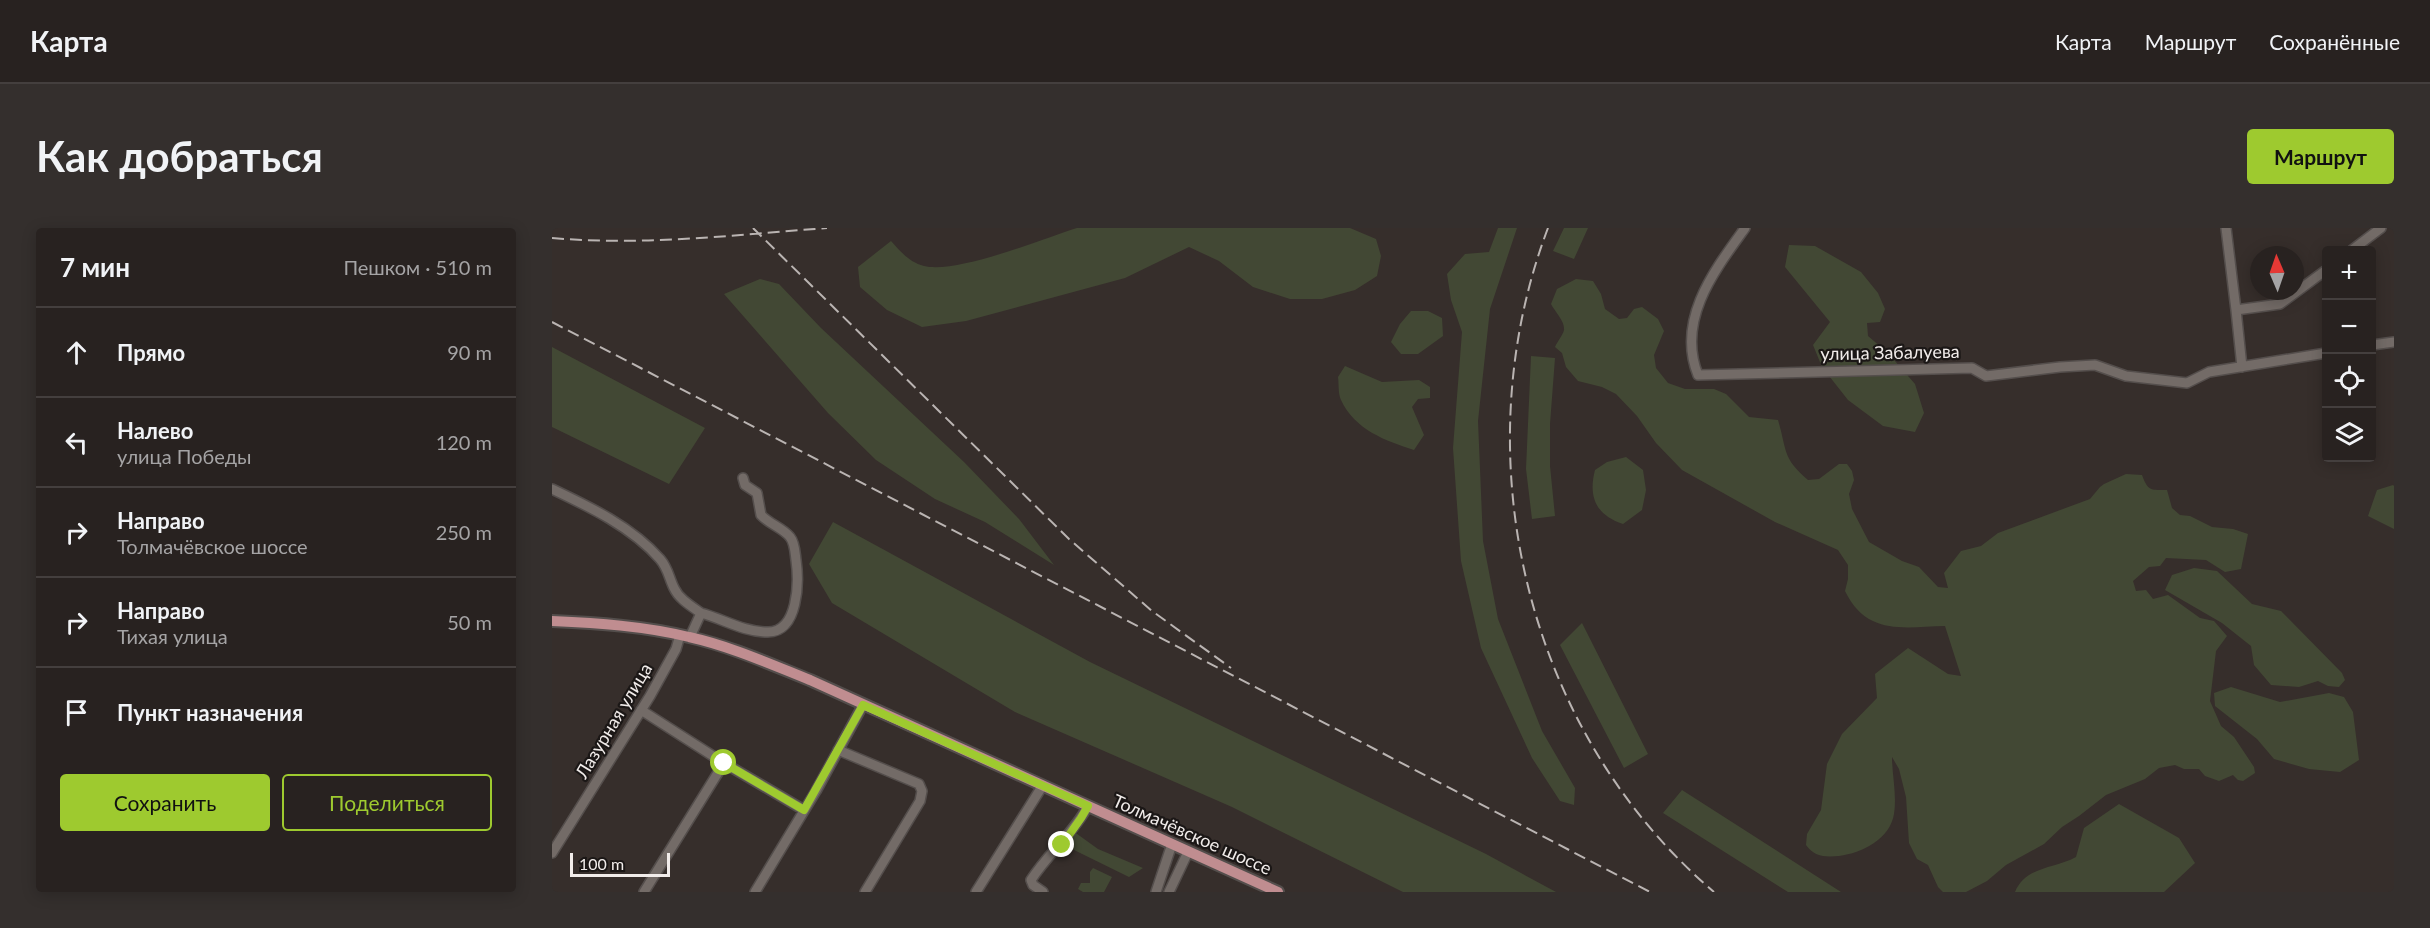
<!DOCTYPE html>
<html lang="ru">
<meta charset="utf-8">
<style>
:root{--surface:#282220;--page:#342f2d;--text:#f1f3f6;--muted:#a5a4a5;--line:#443f3e;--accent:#9eca2f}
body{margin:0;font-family:Lato,sans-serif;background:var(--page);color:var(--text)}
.controls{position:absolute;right:18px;top:18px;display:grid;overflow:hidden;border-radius:6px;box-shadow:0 3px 15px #0003}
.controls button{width:54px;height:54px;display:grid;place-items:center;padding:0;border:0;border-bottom:2px solid var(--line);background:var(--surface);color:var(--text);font:30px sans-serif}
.compass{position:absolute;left:1698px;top:18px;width:54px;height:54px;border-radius:50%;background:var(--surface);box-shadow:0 3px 15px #0003;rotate:358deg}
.scale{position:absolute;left:18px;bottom:15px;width:100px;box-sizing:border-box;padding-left:6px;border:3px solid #f1ecea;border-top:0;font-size:16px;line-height:21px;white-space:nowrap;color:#f1ecea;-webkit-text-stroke:4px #1b1716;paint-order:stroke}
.stop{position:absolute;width:18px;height:18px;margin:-14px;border:4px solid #9eca2f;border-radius:50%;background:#fff}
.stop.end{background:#9eca2f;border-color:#fff;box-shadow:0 2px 6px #0008}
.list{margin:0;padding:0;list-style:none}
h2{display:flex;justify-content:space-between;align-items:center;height:78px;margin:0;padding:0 24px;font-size:26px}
h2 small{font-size:20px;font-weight:400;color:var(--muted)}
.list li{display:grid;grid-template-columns:39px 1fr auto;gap:18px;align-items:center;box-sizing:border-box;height:90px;padding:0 24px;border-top:2px solid var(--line)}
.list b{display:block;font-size:22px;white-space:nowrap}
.list p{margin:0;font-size:20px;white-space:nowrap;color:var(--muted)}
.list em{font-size:20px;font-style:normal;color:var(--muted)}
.actions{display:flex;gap:12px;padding:18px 24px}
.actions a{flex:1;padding:14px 0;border:2px solid var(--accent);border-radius:6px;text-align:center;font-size:21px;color:var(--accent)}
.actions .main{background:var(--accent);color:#111}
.icon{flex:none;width:33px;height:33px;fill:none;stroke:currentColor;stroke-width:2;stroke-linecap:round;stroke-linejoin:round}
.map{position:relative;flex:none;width:1842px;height:664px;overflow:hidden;border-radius:6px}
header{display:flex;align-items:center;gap:36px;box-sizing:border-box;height:84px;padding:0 30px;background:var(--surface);border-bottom:2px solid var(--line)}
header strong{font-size:28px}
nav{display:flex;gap:33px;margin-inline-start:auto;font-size:21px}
.intro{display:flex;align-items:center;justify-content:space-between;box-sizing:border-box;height:144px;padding:0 36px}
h1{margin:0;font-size:42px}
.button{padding:15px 27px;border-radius:6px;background:var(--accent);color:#111;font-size:21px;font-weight:700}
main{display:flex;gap:36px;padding:0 36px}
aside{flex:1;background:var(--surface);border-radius:6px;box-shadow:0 3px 15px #0003}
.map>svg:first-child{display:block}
</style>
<header>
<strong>Карта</strong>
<nav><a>Карта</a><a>Маршрут</a><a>Сохранённые</a></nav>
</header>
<div class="intro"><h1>Как добраться</h1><a class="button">Маршрут</a></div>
<main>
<aside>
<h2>7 мин<small>Пешком · 510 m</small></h2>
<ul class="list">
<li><svg class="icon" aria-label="ahead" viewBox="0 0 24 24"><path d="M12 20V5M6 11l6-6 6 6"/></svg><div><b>Прямо</b></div><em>90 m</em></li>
<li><svg class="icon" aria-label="left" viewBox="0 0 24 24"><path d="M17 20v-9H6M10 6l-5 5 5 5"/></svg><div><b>Налево</b><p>улица Победы</p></div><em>120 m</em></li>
<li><svg class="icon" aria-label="right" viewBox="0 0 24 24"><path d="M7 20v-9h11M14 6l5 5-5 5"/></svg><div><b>Направо</b><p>Толмачёвское шоссе</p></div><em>250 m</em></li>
<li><svg class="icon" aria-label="right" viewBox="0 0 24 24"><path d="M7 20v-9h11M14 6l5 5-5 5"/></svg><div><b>Направо</b><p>Тихая улица</p></div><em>50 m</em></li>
<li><svg class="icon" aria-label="arrive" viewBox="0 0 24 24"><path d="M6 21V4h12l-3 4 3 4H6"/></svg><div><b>Пункт назначения</b></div></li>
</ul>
<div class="actions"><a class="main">Сохранить</a><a>Поделиться</a></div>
</aside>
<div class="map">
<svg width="1842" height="664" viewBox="0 0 1842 664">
<rect width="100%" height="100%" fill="#362e2b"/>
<!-- green -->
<path fill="#424834" d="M 525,0 L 798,0 L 824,11 L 829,28 L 825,48 L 803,62 L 770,71 L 738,71 L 701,59 L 667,33 L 637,19 L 573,50 L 414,93 L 370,99 L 335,82 L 308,59 L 306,39 L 339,13 C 349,24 357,34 372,38 C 405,46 490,11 525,0 Z
M 946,0 L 965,0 L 938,81 L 926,193 L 931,313 L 946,391 L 990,503 L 1023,560 L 1022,577 L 1008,573 L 980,530 L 929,420 L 909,333 L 901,220 L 910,104 L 899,72 L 895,46 L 913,26 L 937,24 Z
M 1012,0 L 1036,0 L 1022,31 L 1001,23 Z
M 1237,17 L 1263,18 L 1309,44 L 1326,65 L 1333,81 L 1328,94 L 1315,95 L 1316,108 L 1336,125 L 1363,156 L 1372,185 L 1363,204 L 1331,198 L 1296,172 L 1270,139 L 1261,117 L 1278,94 L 1233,39 Z
M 208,51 L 227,56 L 269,100 L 412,234 L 467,291 L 502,337 L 433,294 L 383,271 L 324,232 L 276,185 L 172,66 Z
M 1024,51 L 1041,53 L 1049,66 L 1053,81 L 1067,91 L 1075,90 L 1082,81 L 1090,79 L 1106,91 L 1112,103 L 1102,127 L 1104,140 L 1116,155 L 1133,161 L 1162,161 L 1174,166 L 1197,189 L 1226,192 C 1235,222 1230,230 1256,252 L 1267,251 L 1287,236 L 1295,236 L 1300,243 L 1302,252 L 1297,266 L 1300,281 L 1317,314 L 1350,333 L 1367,339 L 1386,359 L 1396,360 L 1392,345 L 1409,323 L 1429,318 L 1446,305 L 1538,271 L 1548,259 L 1552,256 L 1574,246 L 1590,247 C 1596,263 1598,262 1615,262 L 1620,280 L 1628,287 L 1638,288 L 1660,299 L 1681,301 L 1696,306 L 1689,341 L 1673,344 L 1654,332 L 1614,330 L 1608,338 L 1597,339 L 1581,353 L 1584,363 L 1594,362 L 1601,371 L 1616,367 L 1648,390 L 1662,393 L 1675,408 L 1664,423 L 1658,473 L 1669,498 L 1682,509 L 1702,539 L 1703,545 L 1691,553 L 1686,552 L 1681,547 L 1667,553 L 1653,548 L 1647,541 L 1632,541 L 1623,537 L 1607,540 L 1593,551 L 1554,567 L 1527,588 L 1510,599 L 1492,616 L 1454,637 L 1435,653 L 1414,664 L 1391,664 L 1386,659 L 1376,637 L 1365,631 L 1357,615 L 1354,569 L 1347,541 L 1340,529 C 1340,547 1345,567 1342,586 C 1338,611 1310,625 1287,628 C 1272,629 1263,629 1254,617 L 1255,606 L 1269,582 L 1275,536 L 1290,506 L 1325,470 L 1323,446 L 1356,420 L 1396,446 L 1409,448 L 1393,398 C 1351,399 1315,408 1293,363 L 1296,351 L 1296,337 L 1286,322 L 1223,294 L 1130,242 L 1104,215 L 1085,188 L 1064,166 L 1050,159 L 1026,153 L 1014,139 L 1010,125 L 1003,119 C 1005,114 1011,107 1012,102 C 1013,93 1003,84 999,76 L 1005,61 Z
M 859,83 L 876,83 L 890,90 L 891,108 L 866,126 L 849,126 L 839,114 L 848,96 Z
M 0,119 L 153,200 L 117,256 L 0,199 Z
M 979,128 L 1003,130 L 998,196 L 998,238 L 1003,288 L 980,291 L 974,241 Z
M 793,138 L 830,154 L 867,152 L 878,159 L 878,170 L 866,171 L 860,179 L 872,207 L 862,222 C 834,213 803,202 789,172 C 786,166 787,156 786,149 Z
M 1074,229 L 1091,242 L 1094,262 L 1090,282 L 1071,296 C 1044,287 1036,269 1043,242 L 1055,234 Z
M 1841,257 L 1842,258 L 1842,301 L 1816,288 L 1825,262 Z
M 281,294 L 538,434 L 934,626 L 1004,664 L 851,664 L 680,579 L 463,484 L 280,375 L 257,336 Z
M 1642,340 L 1665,343 L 1700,376 L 1729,383 L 1790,445 L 1793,452 L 1787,459 L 1776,458 L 1766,453 L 1747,459 L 1719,457 L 1702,437 L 1699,418 L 1670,395 L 1613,362 L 1620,347 Z
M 1030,395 L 1096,526 L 1072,540 L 1008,417 Z
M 1679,459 L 1728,474 L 1777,465 L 1792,469 L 1801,484 L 1807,532 L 1788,544 L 1757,541 L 1722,531 L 1705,511 L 1663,478 L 1662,465 Z
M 1130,562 L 1289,664 L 1236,664 L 1111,585 Z
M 1567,576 L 1627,610 L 1643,635 L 1612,664 L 1463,664 C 1474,638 1502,641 1524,629 L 1532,600 Z
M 521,603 L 546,621 L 591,640 L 577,649 L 520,621 L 514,609 Z
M 541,640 L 560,649 L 552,664 L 531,664 L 526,661 L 529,655 L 538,655 L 538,644 Z"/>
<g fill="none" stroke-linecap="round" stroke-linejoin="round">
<!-- minor casing -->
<g stroke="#544e4c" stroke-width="12">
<path id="minor" d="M 1193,0 C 1162,43 1124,92 1146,147 L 1420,140 L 1434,148 L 1508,139 L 1543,137 L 1574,148 L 1635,155 L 1657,144 L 1774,125
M 1674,0 L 1684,82 L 1728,76 L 1774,42
M 1800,22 L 1829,0
M 1684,82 L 1690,139
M 1820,117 L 1842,114
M 0,261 C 38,279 80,299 108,331 C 116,340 117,350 122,360 C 127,371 139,378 149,385 L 138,409
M 149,385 C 171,391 192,404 215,404 C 247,405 247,353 244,332 C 243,325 243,315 238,309 C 231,300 217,296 209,287 L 205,265 L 193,257 L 191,250
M 89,482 L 172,535 L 252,582
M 286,522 L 367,556 L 370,563 L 368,573 L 313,664
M 0,625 L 98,468 L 124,421 L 128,407
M 92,664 L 172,535
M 203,664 L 264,563 L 311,477
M 424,664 L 491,557
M 491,664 L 481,657 L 479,652 C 496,625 521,606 536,578
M 604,664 L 620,616
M 617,664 L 636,624"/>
</g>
<!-- major casing -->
<g stroke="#544e4c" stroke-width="14">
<path id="major" d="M 0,393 C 45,395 92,398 137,409 C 178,418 218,436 258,452 L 726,664"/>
</g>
<!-- minor -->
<use href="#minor" stroke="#736b67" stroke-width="9"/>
<!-- major -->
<use href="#major" stroke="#c08d90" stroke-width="10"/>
<!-- rail -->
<path stroke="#bab4b2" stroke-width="2" stroke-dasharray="12 6" stroke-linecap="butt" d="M 201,0 L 517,311 L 600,383 L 679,440
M 996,0 C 909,229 974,504 1162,664
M 0,10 C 92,18 183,7 275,0
M 0,94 L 1098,664"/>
</g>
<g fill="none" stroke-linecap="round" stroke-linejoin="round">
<!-- route -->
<path stroke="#9eca2f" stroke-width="8" d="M 172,535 L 252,582 L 311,477 L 536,578 L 529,590 L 510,617"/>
</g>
<g text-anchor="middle" stroke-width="4.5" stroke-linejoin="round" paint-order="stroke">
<!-- street labels -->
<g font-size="18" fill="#f1ecea" stroke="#1b1716">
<text transform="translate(1338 125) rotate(-1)" y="6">улица Забалуева</text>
<text transform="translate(62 493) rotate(-59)" y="6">Лазурная улица</text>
<text transform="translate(640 607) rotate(24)" y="6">Толмачёвское шоссе</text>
</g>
</g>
</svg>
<div class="controls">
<button>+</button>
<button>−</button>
<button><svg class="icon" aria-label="locate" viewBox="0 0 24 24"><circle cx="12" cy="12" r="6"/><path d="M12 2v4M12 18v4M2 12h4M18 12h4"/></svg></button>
<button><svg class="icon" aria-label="layers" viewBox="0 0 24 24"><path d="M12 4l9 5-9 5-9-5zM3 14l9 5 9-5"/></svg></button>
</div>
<svg class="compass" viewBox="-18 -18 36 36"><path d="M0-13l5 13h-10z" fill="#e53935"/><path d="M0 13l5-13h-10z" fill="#a5a4a5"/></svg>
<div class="scale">100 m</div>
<div class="stop" style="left:172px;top:535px"></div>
<div class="stop end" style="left:510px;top:617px"></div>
</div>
</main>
